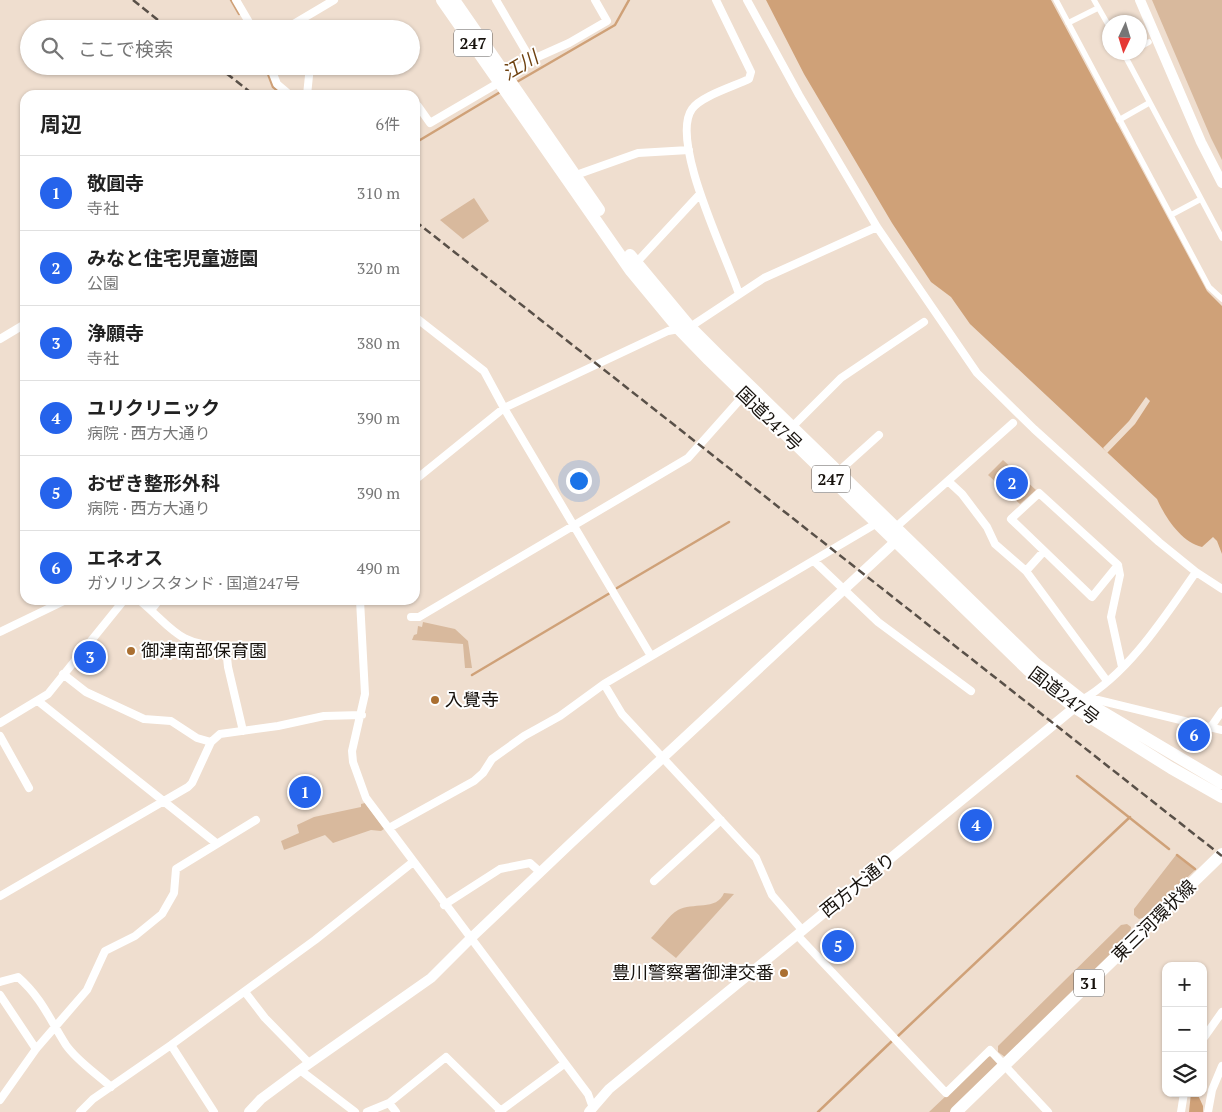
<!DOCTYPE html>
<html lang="ja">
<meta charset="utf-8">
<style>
:root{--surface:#fff;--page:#f6f6f6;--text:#222;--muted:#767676;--line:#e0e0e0;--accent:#2563eb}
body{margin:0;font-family:"PT Serif","Noto Sans JP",serif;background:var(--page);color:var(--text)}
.controls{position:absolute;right:15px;bottom:15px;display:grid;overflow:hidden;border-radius:10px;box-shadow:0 1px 4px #0004}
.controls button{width:45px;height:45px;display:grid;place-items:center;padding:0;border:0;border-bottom:1px solid var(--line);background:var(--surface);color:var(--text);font:25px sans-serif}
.compass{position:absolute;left:1102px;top:15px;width:45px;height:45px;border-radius:50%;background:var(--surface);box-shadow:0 1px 4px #0004;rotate:184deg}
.you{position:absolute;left:578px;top:480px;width:18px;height:18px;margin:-12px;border:4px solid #fff;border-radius:50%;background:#1a73e8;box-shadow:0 0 0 8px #1a73e833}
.badge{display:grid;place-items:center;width:32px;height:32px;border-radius:50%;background:var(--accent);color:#fff;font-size:16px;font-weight:700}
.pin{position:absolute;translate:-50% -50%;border:2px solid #fff;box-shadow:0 1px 5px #0006}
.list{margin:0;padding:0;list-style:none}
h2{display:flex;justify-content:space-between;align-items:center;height:65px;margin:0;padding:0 20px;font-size:21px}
h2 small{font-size:16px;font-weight:400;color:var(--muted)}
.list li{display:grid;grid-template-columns:32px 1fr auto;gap:15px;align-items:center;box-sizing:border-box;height:75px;padding:0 20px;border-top:1px solid var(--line)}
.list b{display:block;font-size:19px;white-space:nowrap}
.list p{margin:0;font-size:16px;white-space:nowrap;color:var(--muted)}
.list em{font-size:16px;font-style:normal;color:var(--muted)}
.icon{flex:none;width:28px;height:28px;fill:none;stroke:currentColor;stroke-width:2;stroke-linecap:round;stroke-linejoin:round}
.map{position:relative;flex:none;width:1222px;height:1112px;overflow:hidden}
.search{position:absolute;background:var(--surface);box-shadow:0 1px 4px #0004;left:20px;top:20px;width:400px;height:55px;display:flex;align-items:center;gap:12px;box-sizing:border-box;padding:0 18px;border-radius:28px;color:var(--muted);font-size:19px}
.panel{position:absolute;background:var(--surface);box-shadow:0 1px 4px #0004;left:20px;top:90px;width:400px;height:515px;border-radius:15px}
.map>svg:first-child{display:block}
</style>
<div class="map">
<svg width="1222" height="1112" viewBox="0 0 1222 1112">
<rect width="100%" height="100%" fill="#efdecf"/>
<!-- green -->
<path fill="#d8b99d" d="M 1152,0 L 1222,0 L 1222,160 L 1211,138 Z
M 474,198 L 489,221 L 463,239 L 440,220 Z
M 1003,460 L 1036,490 L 1020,504 L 988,475 Z
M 423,622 L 455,629 L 468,641 L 472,668 L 465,668 L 463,644 L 412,640 L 414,635 L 417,634 L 418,626 L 422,627 Z
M 365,803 L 384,829 L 381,831 L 371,830 L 333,843 L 325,835 L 284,850 L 281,841 L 299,833 L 297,825 L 314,817 L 361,807 L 361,804 Z
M 1176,855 L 1195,870 L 1146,917 L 1139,919 L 1134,915 L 1134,909 Z
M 724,893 L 734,894 L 676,958 L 651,938 C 659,930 669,915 678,910 C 692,902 717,911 724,893 Z
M 1127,924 L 1131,927 L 1130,934 L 1058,1009 L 1005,1057 L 998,1052 L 998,1046 L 1121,925 Z
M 992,1056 L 998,1061 L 997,1067 L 950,1112 L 929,1112 L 987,1057 Z"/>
<!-- water -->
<path fill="#cfa178" d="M 766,0 L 1051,0 L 1207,291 L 1222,306 L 1222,554 L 1217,541 L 1213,537 L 1202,547 C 1181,542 1165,517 1157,499 L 970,324 L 951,297 L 931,282 L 892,223 L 804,74 Z
M 1191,1093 L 1197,1093 L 1203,1106 L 1203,1112 L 1189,1112 Z"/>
<!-- pier -->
<path fill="#efdecf" d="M 1146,397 L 1150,401 L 1135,424 L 1107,453 L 1103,448 L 1129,421 Z"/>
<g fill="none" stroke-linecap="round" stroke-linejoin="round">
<!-- stream -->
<path stroke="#cfa178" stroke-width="2.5" d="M 231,0 L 239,14
M 244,23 L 247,29
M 265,66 L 273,87 L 283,95
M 515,83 L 615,25 L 629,0
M 415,143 L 502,91
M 617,588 L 729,522
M 472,675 L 610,593
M 1077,776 L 1169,849
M 1177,855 L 1195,869
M 898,1036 L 1130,817
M 818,1112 L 892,1041"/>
<!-- pedestrian -->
<path stroke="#fff" stroke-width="5.5" d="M 1056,0 L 1209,287 L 1222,299
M 1094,0 L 1110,28
M 1068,23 L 1098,8
M 1140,47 L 1149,42
M 1123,52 L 1222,238
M 1119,120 L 1149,103
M 1171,215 L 1201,199"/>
<!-- minor -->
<path stroke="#fff" stroke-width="8" d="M 236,0 L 253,29
M 496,0 L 531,60
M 716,0 L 751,72 L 749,79 C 735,86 701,96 692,109 C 669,141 727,257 739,294
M 747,0 L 799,95 L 877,227 L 977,373 L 1034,429 L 1159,542 L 1196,572 L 1222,589
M 285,29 L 297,22
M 302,29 L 297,22 L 334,0
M 270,66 L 277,84 L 290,95
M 307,95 L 310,66
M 415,105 L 418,106 L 430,123 L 500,82 L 531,60 L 569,43 L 607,21 L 595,0
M 576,175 L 638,153 L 689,150
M 636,263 L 699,195
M 415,317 L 484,371 L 504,408 L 651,656
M 0,339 L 25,324
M 792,427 L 841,378 L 924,322
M 839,471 L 879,435
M 415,480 L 504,408 L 668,331 L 690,327 L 764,278 L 877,227
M 948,481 L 962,494 L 987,527 L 995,544 L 1026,571 L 1107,681
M 896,527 L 1013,423
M 814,561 L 878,622 L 971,691
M 1118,565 L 1092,597 L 1011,519 L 1039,493 L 1118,565 L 1120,575 L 1111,617 L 1122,667
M 1026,571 L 1044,551
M 139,600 C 172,627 177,646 224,646 L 226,648 L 228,667 L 243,731
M 360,600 L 365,694 L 352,751 L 353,762 L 366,798 L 588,1094 L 593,1108
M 151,610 L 159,600
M 411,617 L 419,617 L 688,458 L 744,395
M 0,632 L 66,600
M 63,674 L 86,692 L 144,719 L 171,721 L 197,738 L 211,742
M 604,684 L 622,714 L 756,858 L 772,895 L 803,931
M 1082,700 C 1130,672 1165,616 1196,572
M 1087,700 L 1098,700 L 1222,730
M 38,701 L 216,843
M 0,723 L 48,694 L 124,600
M 1211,727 L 1222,711
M 0,736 L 29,788
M 389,828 L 474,781 L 483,773 L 492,759 L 524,736 L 560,716 L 604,684 L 877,523
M 654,881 L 721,820
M 0,896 L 188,787 L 192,783 L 211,742 L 220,734 L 278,726 L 324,716 L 362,715
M 444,905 L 500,869 L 530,863 L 540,872
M 797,935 L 946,1093 L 990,1050 L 1048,1112
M 0,982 L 18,977 C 42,998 50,1020 66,1045 C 77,1061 97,1074 111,1087
M 245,992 L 265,1018 L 309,1063
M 0,995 L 36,1049
M 1203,1039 L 1222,1012
M 171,1045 L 214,1112
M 300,1070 L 355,1112
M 0,1100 L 36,1049 L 87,990 L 105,951 L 135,936 L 162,914 L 174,893 L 176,869 L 256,820
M 389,1103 L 396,1112
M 80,1112 L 93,1099 L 171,1045 L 315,940 L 413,862
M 367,1112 L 389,1103 L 446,1057 L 502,1112
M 499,1112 L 564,1064
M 1181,1112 L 1184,1093
M 1208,1112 L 1212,1090 L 1222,1066"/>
<!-- tertiary -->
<path stroke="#fff" stroke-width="10" d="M 1140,0 L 1201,142 L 1222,183
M 249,1112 L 261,1099 L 300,1070 L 431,978 L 470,939 L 571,843 L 896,541
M 589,1112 L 609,1089 L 1080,703"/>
<!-- primary -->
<path stroke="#fff" stroke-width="12" d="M 956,1112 L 1222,854"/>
<!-- trunk -->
<path stroke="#fff" stroke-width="12" d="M 442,0 L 631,271 L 679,329 L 709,360 L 1027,669 L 1074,707 L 1171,768 L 1222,797
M 454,0 L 599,210
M 630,255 L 690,327 L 718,355 L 1036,664 L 1082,700 L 1222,783"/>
<!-- rail -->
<path stroke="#595048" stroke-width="2.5" stroke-dasharray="8 4" stroke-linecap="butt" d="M 133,0 L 169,29
M 217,66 L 254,95
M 415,221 L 1222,856"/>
</g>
<!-- markers -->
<g fill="#aa6f31" stroke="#fff" stroke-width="2">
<circle cx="131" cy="651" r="5"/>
<circle cx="435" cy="700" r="5"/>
<circle cx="784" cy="973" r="5"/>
</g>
<g text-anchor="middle" stroke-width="4" stroke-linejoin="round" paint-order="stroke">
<!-- shield labels -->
<g fill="#fff" stroke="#5d5956" stroke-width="1">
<rect x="454" y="29.5" width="38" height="27" rx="4"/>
<rect x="812" y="465.5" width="38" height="27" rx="4"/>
<rect x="1074" y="969.5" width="30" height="27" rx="4"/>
</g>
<g font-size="16" font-weight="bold" fill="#17120d">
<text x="473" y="49">247</text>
<text x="831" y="485">247</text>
<text x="1089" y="989">31</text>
</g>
<!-- street labels -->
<g font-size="18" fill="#17120d" stroke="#fff">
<text transform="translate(769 419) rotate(44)" y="6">国道247号</text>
<text transform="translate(1064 696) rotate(37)" y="6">国道247号</text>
<text transform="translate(858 885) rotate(-39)" y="6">西方大通り</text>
<text transform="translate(1154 921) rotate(-44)" y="6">東三河環状線</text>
</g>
<!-- poi labels -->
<g font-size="18" fill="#17120d" stroke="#fff" text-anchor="start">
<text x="141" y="657">御津南部保育園</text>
<text x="445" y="706">入覺寺</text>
<text x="774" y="979" text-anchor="end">豊川警察署御津交番</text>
</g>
<!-- water labels -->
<g font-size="19" font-style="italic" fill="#6f4211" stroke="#fff">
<text transform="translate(520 65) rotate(-31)" y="7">江川</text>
</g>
</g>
</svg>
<div class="controls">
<button>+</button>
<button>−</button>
<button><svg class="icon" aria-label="layers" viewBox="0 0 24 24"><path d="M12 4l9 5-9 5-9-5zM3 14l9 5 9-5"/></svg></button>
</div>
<svg class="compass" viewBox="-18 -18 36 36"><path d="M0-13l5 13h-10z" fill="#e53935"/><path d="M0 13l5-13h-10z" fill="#767676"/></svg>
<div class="you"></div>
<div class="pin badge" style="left:305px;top:792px">1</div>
<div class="pin badge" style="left:1012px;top:483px">2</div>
<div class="pin badge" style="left:90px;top:657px">3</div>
<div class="pin badge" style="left:976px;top:825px">4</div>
<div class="pin badge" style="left:838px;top:946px">5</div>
<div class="pin badge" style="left:1194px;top:735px">6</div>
<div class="search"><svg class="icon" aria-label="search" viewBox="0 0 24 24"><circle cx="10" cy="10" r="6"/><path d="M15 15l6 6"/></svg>ここで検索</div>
<section class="panel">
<h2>周辺<small>6件</small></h2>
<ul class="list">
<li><span class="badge">1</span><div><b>敬圓寺</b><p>寺社</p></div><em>310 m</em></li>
<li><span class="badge">2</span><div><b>みなと住宅児童遊園</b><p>公園</p></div><em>320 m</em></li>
<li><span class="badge">3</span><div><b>浄願寺</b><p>寺社</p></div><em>380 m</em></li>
<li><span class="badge">4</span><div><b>ユリクリニック</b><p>病院 · 西方大通り</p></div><em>390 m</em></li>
<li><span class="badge">5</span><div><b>おぜき整形外科</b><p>病院 · 西方大通り</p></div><em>390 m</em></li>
<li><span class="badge">6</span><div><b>エネオス</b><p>ガソリンスタンド · 国道247号</p></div><em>490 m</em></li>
</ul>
</section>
</div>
